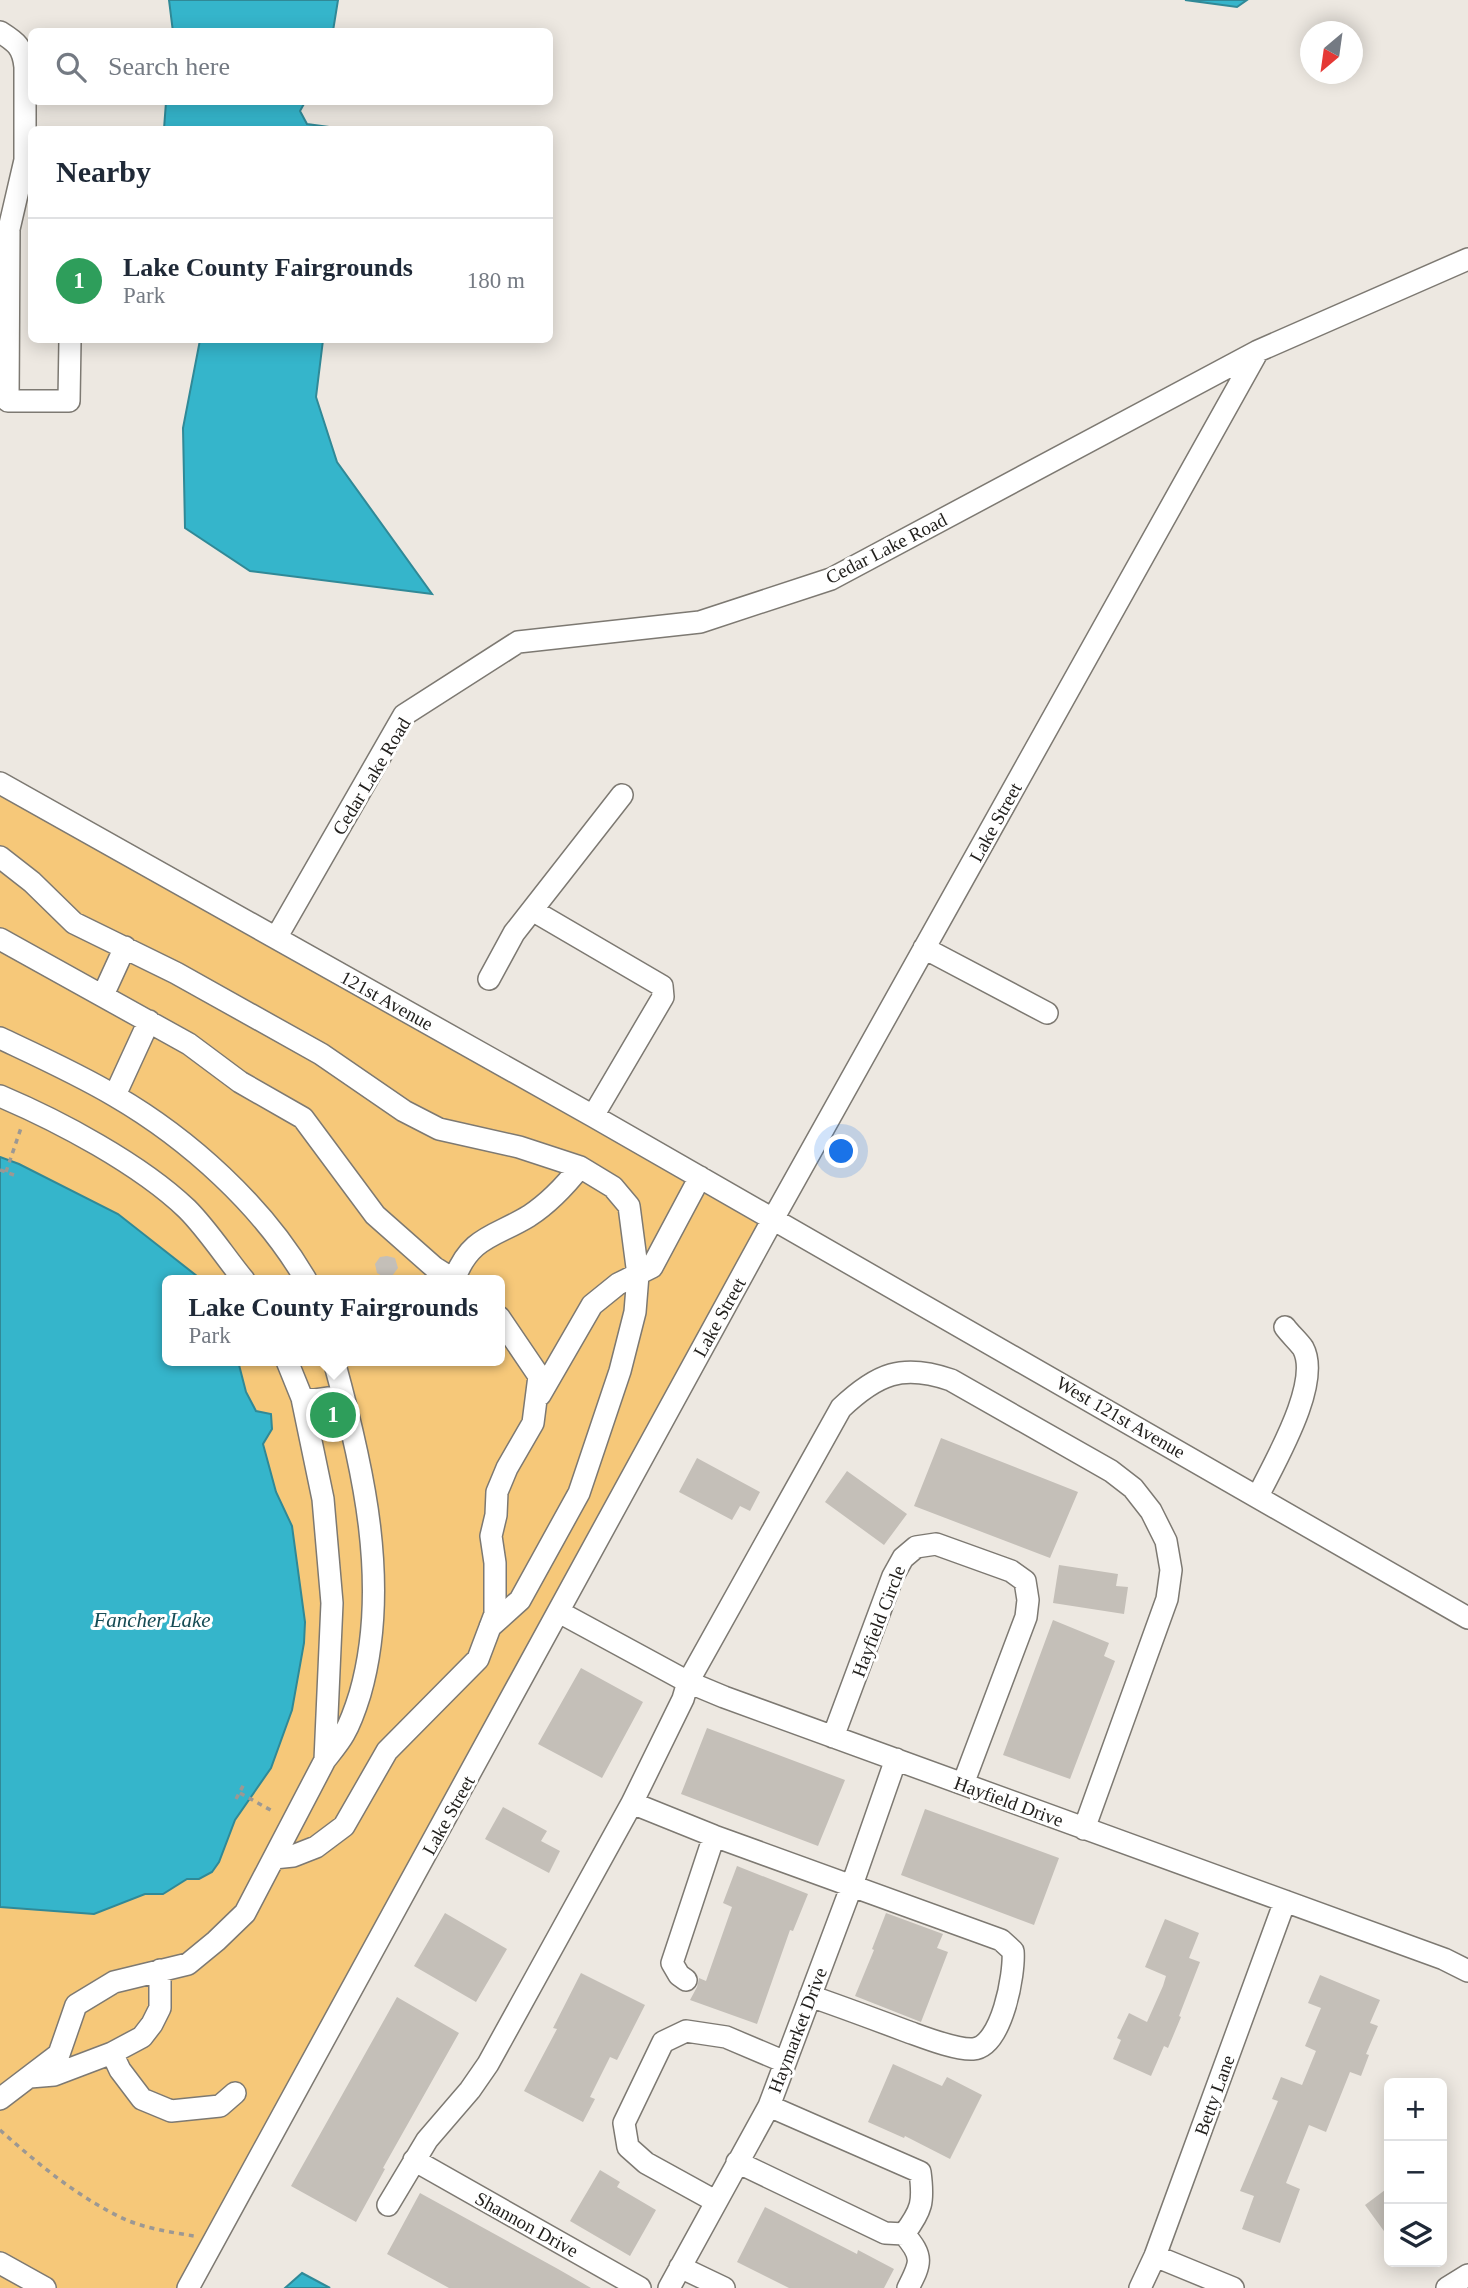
<!DOCTYPE html>
<meta charset="utf-8">
<style>
:root{--surface:#fff;--page:#f6f6f7;--text:#1f2937;--muted:#747a83;--line:#e0e1e3;--accent:#d93025}
body{margin:0;font-family:Georgia,serif;background:var(--page);color:var(--text)}
.controls{position:absolute;right:21px;bottom:21px;display:grid;overflow:hidden;border-radius:10px;box-shadow:0 4px 18px #0003}
.controls button{width:63px;height:63px;display:grid;place-items:center;padding:0;border:0;border-bottom:2px solid var(--line);background:var(--surface);color:var(--text);font:35px sans-serif}
.compass{position:absolute;left:1300px;top:21px;width:63px;height:63px;border-radius:50%;background:var(--surface);box-shadow:0 4px 18px #0003;rotate:209deg}
.you{position:absolute;left:842px;top:1152px;width:24px;height:24px;margin:-18px;border:5px solid #fff;border-radius:50%;background:#1a73e8;box-shadow:0 0 0 10px #1a73e833}
.badge{display:grid;place-items:center;width:46px;height:46px;border-radius:50%;background:var(--accent);color:#fff;font-size:23px;font-weight:700}
.pin{position:absolute;translate:-50% -50%;border:4px solid #fff;box-shadow:0 2px 7px #0006}
.popup{position:absolute;left:162px;top:1275px;width:343px;height:91px;box-sizing:border-box;display:grid;place-content:center;border-radius:10px;background:var(--surface);filter:drop-shadow(0 2px 5px #0005);font-size:23px;white-space:nowrap;color:var(--muted)}
.popup b{font-size:26px;color:var(--text)}
.popup::after{content:'';position:absolute;left:50%;top:100%;margin-left:-14px;border:14px solid transparent;border-top-color:var(--surface)}
.list{margin:0;padding:0;list-style:none}
h2{display:flex;justify-content:space-between;align-items:center;height:91px;margin:0;padding:0 28px;font-size:30px}
h2 small{font-size:23px;font-weight:400;color:var(--muted)}
.list li{display:grid;grid-template-columns:46px 1fr auto;gap:21px;align-items:center;box-sizing:border-box;height:126px;padding:0 28px;border-top:2px solid var(--line)}
.list b{display:block;font-size:26px;white-space:nowrap}
.list p{margin:0;font-size:23px;white-space:nowrap;color:var(--muted)}
.list em{font-size:23px;font-style:normal;color:var(--muted)}
.icon{flex:none;width:38px;height:38px;fill:none;stroke:currentColor;stroke-width:2;stroke-linecap:round;stroke-linejoin:round}
.map{position:relative;flex:none;width:1468px;height:2288px;overflow:hidden}
.search{position:absolute;background:var(--surface);box-shadow:0 4px 18px #0003;left:28px;top:28px;width:525px;height:77px;display:flex;align-items:center;gap:18px;box-sizing:border-box;padding:0 24px;border-radius:10px;color:var(--muted);font-size:26px}
.panel{position:absolute;background:var(--surface);box-shadow:0 4px 18px #0003;left:28px;top:126px;width:525px;height:217px;border-radius:10px}
.map>svg:first-child{display:block}
</style>
<div class="map">
<svg width="1468" height="2288" viewBox="0 0 1468 2288">
<rect width="100%" height="100%" fill="#ede8e1"/>
<!-- green -->
<path fill="#f6c879" fill-rule="evenodd" d="M 0,777 L 773,1219 L 185,2288 L 0,2288 ZM 167,1280 L 499,1280 L 499,1361 L 167,1361 Z"/>
<!-- water -->
<path fill="#35b5cb" stroke="#308997" stroke-width="2" d="M 169,0 L 338,0 L 333,31 L 173,32 Z
M 1185,0 L 1247,0 L 1237,7 Z
M 166,102 L 305,102 L 300,111 L 307,124 L 344,129 L 164,129 Z
M 200,340 L 323,340 L 316,397 L 337,462 L 432,594 L 250,571 L 185,528 L 183,428 Z
M 0,1157 L 19,1164 L 118,1214 L 202,1280 L 167,1280 L 167,1361 L 238,1361 L 246,1392 L 256,1411 L 271,1414 L 272,1429 L 263,1444 L 276,1492 L 292,1526 L 305,1622 L 304,1643 L 292,1710 L 271,1768 L 235,1820 L 219,1862 L 212,1872 L 199,1879 L 187,1879 L 163,1894 L 145,1894 L 94,1914 L 0,1907 Z
M 302,2273 L 330,2288 L 285,2288 Z"/>
<!-- building -->
<path fill="#c4bfb8" d="M 387,1256 L 395,1258 L 398,1268 L 389,1280 L 377,1273 L 375,1264 L 380,1257 Z
M 941,1438 L 1078,1492 L 1050,1558 L 914,1506 Z
M 697,1458 L 760,1492 L 750,1511 L 740,1506 L 732,1520 L 679,1492 Z
M 847,1471 L 907,1514 L 884,1545 L 825,1502 Z
M 1059,1565 L 1118,1574 L 1116,1586 L 1128,1587 L 1124,1614 L 1053,1603 Z
M 1053,1620 L 1109,1643 L 1104,1656 L 1115,1661 L 1070,1779 L 1003,1755 Z
M 581,1668 L 643,1702 L 602,1778 L 538,1744 Z
M 707,1728 L 845,1780 L 818,1846 L 681,1794 Z
M 503,1807 L 547,1831 L 541,1841 L 560,1851 L 549,1873 L 485,1839 Z
M 925,1809 L 1059,1858 L 1034,1925 L 901,1875 Z
M 737,1866 L 808,1894 L 793,1931 L 790,1930 L 757,2024 L 690,2000 L 697,1987 L 699,1978 L 706,1981 L 732,1907 L 723,1903 Z
M 445,1913 L 507,1949 L 476,2002 L 414,1966 Z
M 886,1913 L 943,1934 L 937,1948 L 948,1952 L 921,2022 L 855,1996 L 874,1950 L 872,1949 Z
M 1165,1919 L 1199,1933 L 1189,1958 L 1200,1962 L 1179,2016 L 1181,2017 L 1168,2048 L 1164,2046 L 1151,2076 L 1113,2059 L 1121,2040 L 1117,2038 L 1129,2013 L 1147,2022 L 1163,1986 L 1166,1976 L 1145,1967 Z
M 581,1973 L 645,2005 L 617,2060 L 610,2057 L 590,2097 L 595,2099 L 583,2122 L 524,2091 L 557,2029 L 553,2028 Z
M 1320,1975 L 1380,2000 L 1370,2023 L 1378,2026 L 1366,2054 L 1369,2055 L 1361,2076 L 1350,2072 L 1326,2132 L 1309,2125 L 1286,2183 L 1300,2189 L 1280,2243 L 1242,2229 L 1254,2196 L 1240,2191 L 1278,2101 L 1272,2099 L 1281,2077 L 1302,2085 L 1316,2051 L 1305,2046 L 1321,2008 L 1308,2003 Z
M 397,1997 L 459,2033 L 383,2168 L 385,2169 L 356,2222 L 291,2186 Z
M 893,2064 L 942,2086 L 947,2077 L 982,2095 L 950,2159 L 905,2136 L 904,2138 L 868,2122 Z
M 600,2170 L 620,2182 L 617,2187 L 656,2210 L 630,2256 L 570,2221 Z
M 1389,2187 L 1389,2238 L 1365,2205 Z
M 420,2193 L 558,2269 L 591,2288 L 449,2288 L 387,2254 Z
M 765,2207 L 857,2254 L 858,2250 L 894,2269 L 884,2288 L 789,2288 L 737,2262 Z"/>
<g fill="none" stroke-linecap="round" stroke-linejoin="round">
<!-- minor casing -->
<g stroke="#7d7972" stroke-width="24">
<path id="minor" d="M 0,32 C 16,42 23,47 25,67 L 25,160 L 9,229 L 8,401 L 69,401 L 70,340
M 0,783 L 593,1116 L 1468,1618
M 0,857 L 32,882 L 74,923 L 176,973 L 321,1054 L 404,1111 L 439,1129 L 519,1147 L 580,1167 L 613,1187 L 629,1206 L 638,1275 L 635,1312 L 620,1371 L 579,1493 L 520,1600 L 490,1627
M 532,910 L 662,986 L 663,997 L 593,1116
M 276,938 L 404,715 L 518,642 L 700,622 L 831,579 L 1258,351 L 1468,259
M 0,939 L 189,1044 L 240,1082 L 303,1118 L 375,1215 L 435,1268 L 454,1280
M 924,948 L 1047,1013
M 489,979 L 514,933 L 622,795
M 103,995 L 125,947
M 0,1038 C 38,1056 78,1074 115,1096 C 189,1139 263,1206 306,1280
M 115,1095 L 149,1021
M 0,1096 C 59,1121 140,1164 187,1209 C 208,1230 225,1257 244,1280
M 454,1280 C 470,1236 495,1237 529,1216 C 549,1203 565,1186 580,1167
M 540,1395 L 592,1305 L 618,1284 L 652,1267 L 700,1177
M 302,1398 L 315,1400 L 343,1396
M 1258,1496 C 1274,1463 1322,1383 1303,1348 C 1298,1341 1290,1334 1285,1327
M 559,1612 L 688,1682 L 724,1697 L 1444,1959 L 1468,1971
M 833,1737 L 893,1576 L 903,1558 L 916,1547 L 936,1544 L 1011,1571 L 1025,1581 L 1028,1600 L 1026,1617 L 963,1784
M 325,1760 C 332,1751 339,1743 344,1734 C 351,1722 356,1707 360,1694 C 391,1586 363,1466 334,1361
M 632,1803 L 714,1836 L 1001,1940 L 1013,1951 C 1015,1973 1002,2047 973,2049 C 955,2050 923,2037 906,2031 C 874,2019 842,2007 810,1996
M 274,1858 L 293,1856 L 316,1847 L 344,1826 L 387,1751 L 478,1659 L 495,1614 L 495,1563 L 491,1536 L 496,1515 L 497,1492 L 507,1468 L 533,1423 L 539,1376 L 499,1317
M 686,1980 L 679,1975 L 672,1963 L 714,1836
M 112,2053 L 120,2070 L 142,2099 L 171,2111 L 220,2106 L 235,2093
M 30,2077 L 54,2075 L 112,2053 L 142,2037 L 152,2024 L 160,2008 L 160,1970
M 0,2099 L 59,2054 L 76,2005 L 114,1982 L 188,1964 L 216,1941 L 245,1913 L 325,1760 L 332,1603 L 323,1499 L 302,1398 L 287,1361
M 414,2160 L 640,2288
M 737,2162 L 885,2233 L 904,2234 C 922,2210 924,2202 920,2172 L 769,2106
M 715,2201 L 646,2163 L 628,2147 L 624,2123 L 663,2042 L 686,2031 L 726,2037 L 785,2062
M 388,2205 L 427,2140 L 470,2090 L 488,2064 L 632,1803 L 683,1699 L 688,1682 L 841,1408 C 877,1374 902,1363 951,1380 L 1111,1471 L 1133,1488 L 1151,1511 L 1166,1541 L 1171,1570 L 1167,1599 L 1084,1829
M 904,2234 C 924,2257 921,2263 908,2288
M 1155,2256 L 1233,2288
M 0,2263 L 45,2288
M 680,2267 L 724,2288
M 188,2288 L 773,1219 L 1258,351
M 669,2288 L 769,2106 L 852,1885 L 896,1759
M 1140,2288 L 1155,2256 L 1285,1901
M 1447,2288 L 1468,2275"/>
</g>
<!-- path -->
<path stroke="#9c9893" stroke-width="3.5" stroke-dasharray="5 5" stroke-linecap="butt" d="M 0,1170 L 14,1175
M 6,1172 L 21,1128
M 240,1793 L 274,1812
M 236,1799 L 244,1784
M 0,2130 C 37,2163 75,2195 120,2217 C 142,2228 170,2232 194,2236"/>
<!-- minor -->
<use href="#minor" stroke="#fff" stroke-width="21"/>
</g>
<g text-anchor="middle" stroke-width="6" stroke-linejoin="round" paint-order="stroke">
<!-- street labels -->
<g font-size="19" fill="#23211e" stroke="#fff">
<text transform="translate(886 548) rotate(-27)" y="7">Cedar Lake Road</text>
<text transform="translate(371 776) rotate(-59)" y="7">Cedar Lake Road</text>
<text transform="translate(995 822) rotate(-61)" y="7">Lake Street</text>
<text transform="translate(387 1000) rotate(29)" y="7">121st Avenue</text>
<text transform="translate(719 1317) rotate(-61)" y="7">Lake Street</text>
<text transform="translate(1121 1417) rotate(30)" y="7">West 121st Avenue</text>
<text transform="translate(878 1621) rotate(-69)" y="7">Hayfield Circle</text>
<text transform="translate(1009 1801) rotate(20)" y="7">Hayfield Drive</text>
<text transform="translate(448 1815) rotate(-61)" y="7">Lake Street</text>
<text transform="translate(797 2030) rotate(-69)" y="7">Haymarket Drive</text>
<text transform="translate(1214 2095) rotate(-70)" y="7">Betty Lane</text>
<text transform="translate(527 2224) rotate(29)" y="7">Shannon Drive</text>
</g>
<!-- water labels -->
<g font-size="21" font-style="italic" fill="#164c55" stroke="#fff">
<text x="152" y="1627">Fancher Lake</text>
</g>
</g>
</svg>
<div class="controls">
<button>+</button>
<button>−</button>
<button><svg class="icon" aria-label="layers" viewBox="0 0 24 24"><path d="M12 4l9 5-9 5-9-5zM3 14l9 5 9-5"/></svg></button>
</div>
<svg class="compass" viewBox="-18 -18 36 36"><path d="M0-13l5 13h-10z" fill="#e53935"/><path d="M0 13l5-13h-10z" fill="#747a83"/></svg>
<div class="you"></div>
<div class="pin badge" style="left:333px;top:1415px;background:#2e9e5b">1</div>
<div class="popup"><b>Lake County Fairgrounds</b>Park</div>
<div class="search"><svg class="icon" aria-label="search" viewBox="0 0 24 24"><circle cx="10" cy="10" r="6"/><path d="M15 15l6 6"/></svg>Search here</div>
<section class="panel">
<h2>Nearby<small></small></h2>
<ul class="list">
<li><span class="badge" style="background:#2e9e5b">1</span><div><b>Lake County Fairgrounds</b><p>Park</p></div><em>180 m</em></li>
</ul>
</section>
</div>
